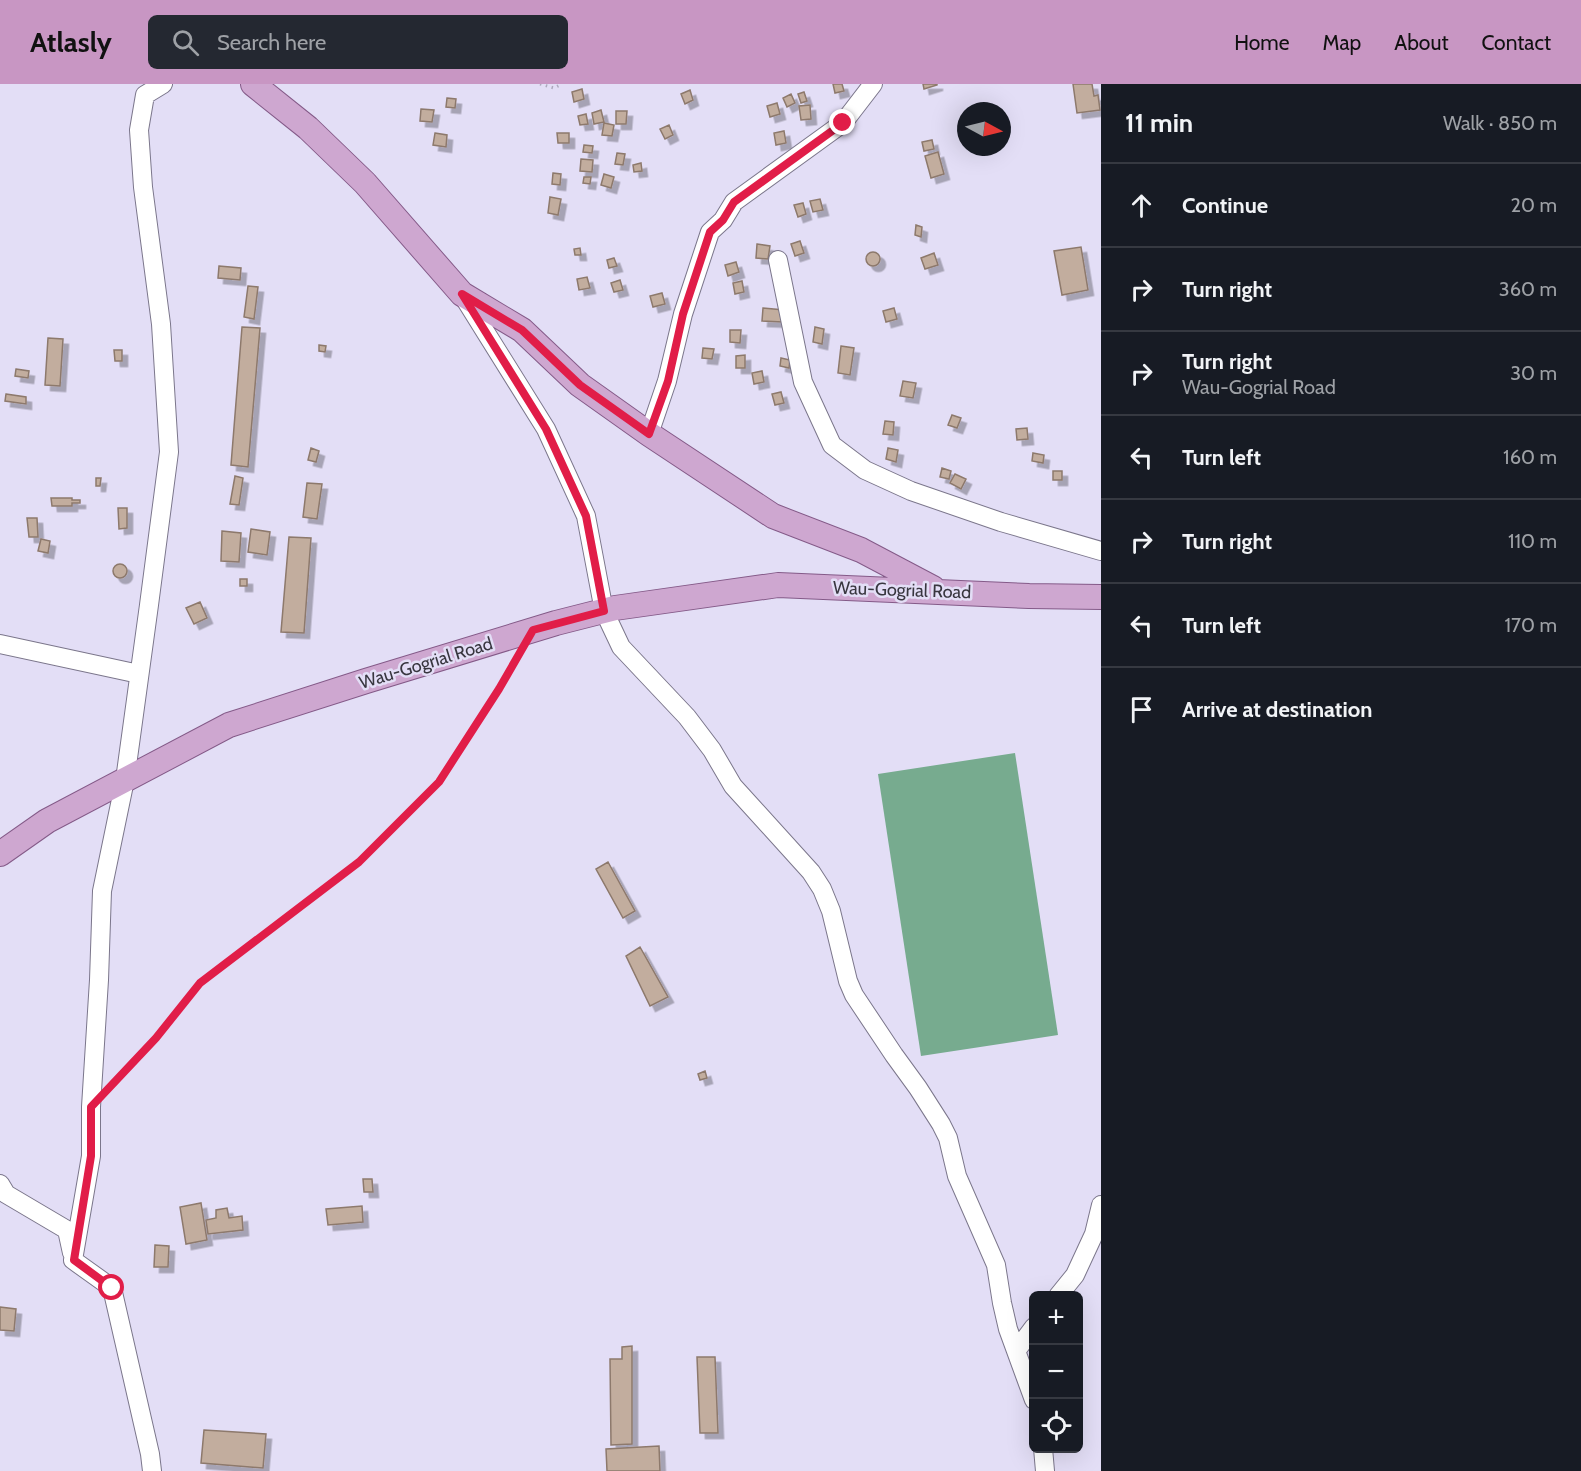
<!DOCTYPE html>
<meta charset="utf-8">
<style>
:root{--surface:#171b24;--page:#242831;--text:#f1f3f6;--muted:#9ea1a6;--line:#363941;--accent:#c896c3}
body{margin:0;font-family:Cabin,sans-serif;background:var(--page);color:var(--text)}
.controls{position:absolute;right:18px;bottom:18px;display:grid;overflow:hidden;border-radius:9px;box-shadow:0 6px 24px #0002}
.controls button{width:54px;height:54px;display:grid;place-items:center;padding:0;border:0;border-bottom:2px solid var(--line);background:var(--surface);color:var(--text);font:30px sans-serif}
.compass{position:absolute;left:957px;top:18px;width:54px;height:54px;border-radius:50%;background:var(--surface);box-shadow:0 6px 24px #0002;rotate:97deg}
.stop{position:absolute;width:18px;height:18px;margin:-14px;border:4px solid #e11d48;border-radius:50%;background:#fff}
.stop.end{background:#e11d48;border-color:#fff;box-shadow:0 2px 6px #0008}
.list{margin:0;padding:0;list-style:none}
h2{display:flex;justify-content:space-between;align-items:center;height:78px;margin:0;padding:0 24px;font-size:26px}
h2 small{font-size:20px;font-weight:400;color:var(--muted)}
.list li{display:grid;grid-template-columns:39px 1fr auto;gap:18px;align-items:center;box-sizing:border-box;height:84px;padding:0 24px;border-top:2px solid var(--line)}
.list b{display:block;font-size:22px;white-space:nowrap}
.list p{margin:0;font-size:20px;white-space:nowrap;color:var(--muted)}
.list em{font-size:20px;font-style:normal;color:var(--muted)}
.icon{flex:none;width:33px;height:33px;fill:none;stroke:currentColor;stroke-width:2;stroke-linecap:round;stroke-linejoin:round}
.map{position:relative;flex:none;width:1101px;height:1387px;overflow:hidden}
header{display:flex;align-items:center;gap:36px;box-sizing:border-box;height:84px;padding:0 30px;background:var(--accent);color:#111}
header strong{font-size:28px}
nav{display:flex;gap:33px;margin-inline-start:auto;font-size:21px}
.search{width:420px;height:54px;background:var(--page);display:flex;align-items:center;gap:15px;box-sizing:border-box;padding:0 21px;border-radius:9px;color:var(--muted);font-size:22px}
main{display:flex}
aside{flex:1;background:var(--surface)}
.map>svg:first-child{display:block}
</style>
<header>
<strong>Atlasly</strong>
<div class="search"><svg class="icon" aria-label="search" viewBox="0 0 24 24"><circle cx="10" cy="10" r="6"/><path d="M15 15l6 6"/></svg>Search here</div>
<nav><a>Home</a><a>Map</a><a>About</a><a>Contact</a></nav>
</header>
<main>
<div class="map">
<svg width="1101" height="1387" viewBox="0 0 1101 1387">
<defs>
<filter id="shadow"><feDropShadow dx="5.5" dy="5.5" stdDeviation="0" flood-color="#0004"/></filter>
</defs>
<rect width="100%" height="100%" fill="#e3def6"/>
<!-- forest -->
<path fill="#77ab8f" d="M 1015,669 L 1058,951 L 921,972 L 878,690 Z"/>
<!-- building -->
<path fill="#c2ad9e" stroke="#8d796c" stroke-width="1.5" filter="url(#shadow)" d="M 833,0 L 842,0 L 844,7 L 835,9 Z
M 923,0 L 937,0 L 937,1 L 924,5 Z
M 1073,0 L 1092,0 L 1094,12 L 1098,11 L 1100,26 L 1077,29 Z
M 582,5 L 584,15 L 574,18 L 572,8 Z
M 690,6 L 693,16 L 685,20 L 681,10 Z
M 804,8 L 807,17 L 801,19 L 798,10 Z
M 791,10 L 795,19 L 787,23 L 783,14 Z
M 447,14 L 456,15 L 455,24 L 446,23 Z
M 777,19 L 780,30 L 770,33 L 767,22 Z
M 810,21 L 811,35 L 801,36 L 799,22 Z
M 421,25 L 434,26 L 432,38 L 420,37 Z
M 601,26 L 604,38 L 594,40 L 592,29 Z
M 616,27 L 627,27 L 626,40 L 616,40 Z
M 586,30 L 588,40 L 580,41 L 578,32 Z
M 604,39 L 614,41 L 612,52 L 602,51 Z
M 669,41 L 673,51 L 665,55 L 660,45 Z
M 784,47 L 786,59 L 776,61 L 774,49 Z
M 435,49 L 447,51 L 446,63 L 433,61 Z
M 557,49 L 569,49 L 569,59 L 558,59 Z
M 932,56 L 934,65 L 924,67 L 922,58 Z
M 584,61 L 593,62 L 592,69 L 583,68 Z
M 938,68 L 944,90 L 931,94 L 925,72 Z
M 617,69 L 625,70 L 623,81 L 615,80 Z
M 581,75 L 593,76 L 592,88 L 580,87 Z
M 641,79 L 642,87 L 634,88 L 633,81 Z
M 553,89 L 561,90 L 560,101 L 552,100 Z
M 604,90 L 614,93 L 611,104 L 601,101 Z
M 584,93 L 591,93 L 590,100 L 583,99 Z
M 550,113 L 561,115 L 558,131 L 548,129 Z
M 820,115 L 823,126 L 813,128 L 810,117 Z
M 803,119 L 806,130 L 798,133 L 794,121 Z
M 916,141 L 922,143 L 921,153 L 915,151 Z
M 800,157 L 804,169 L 795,172 L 791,160 Z
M 757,160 L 770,162 L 768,175 L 756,174 Z
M 1081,163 L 1088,206 L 1062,211 L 1054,167 Z
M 580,164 L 581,171 L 575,171 L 574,165 Z
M866 175a7 7 0 1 1 14 0a7 7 0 1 1-14 0Z
M 934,169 L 938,181 L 925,185 L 921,174 Z
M 614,174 L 617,182 L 609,184 L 607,176 Z
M 736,178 L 739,188 L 728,192 L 725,181 Z
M 219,182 L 241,184 L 240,196 L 218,194 Z
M 587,193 L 590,204 L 579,206 L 577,195 Z
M 620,196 L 623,206 L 614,208 L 611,199 Z
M 742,197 L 744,208 L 735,210 L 733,199 Z
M 248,202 L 258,203 L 254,235 L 244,233 Z
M 662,209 L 665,220 L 653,223 L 650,212 Z
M 763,224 L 784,226 L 783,238 L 762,237 Z
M 894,224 L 897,235 L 886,238 L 883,227 Z
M 242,243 L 260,244 L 248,383 L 231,381 Z
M 815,243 L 824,245 L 822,260 L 813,258 Z
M 730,246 L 741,246 L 740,259 L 730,258 Z
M 48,254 L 63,255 L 60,302 L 45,301 Z
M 319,261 L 326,262 L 325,268 L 319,267 Z
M 841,262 L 854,264 L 850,291 L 838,289 Z
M 703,264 L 714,265 L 712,275 L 702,274 Z
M 114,266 L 122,266 L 122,277 L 115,277 Z
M 745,271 L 745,284 L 736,284 L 736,272 Z
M 781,274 L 790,276 L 789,284 L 780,282 Z
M 16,285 L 29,287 L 28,294 L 15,292 Z
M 762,287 L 764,298 L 754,300 L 752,289 Z
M 903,297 L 916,299 L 913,314 L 900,312 Z
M 781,308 L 784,319 L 775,321 L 772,310 Z
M 6,310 L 26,313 L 26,320 L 5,317 Z
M 952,331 L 961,334 L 957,344 L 948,341 Z
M 885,337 L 894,338 L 893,351 L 883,350 Z
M 1027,344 L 1028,355 L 1017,356 L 1016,345 Z
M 311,364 L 319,367 L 316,378 L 308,376 Z
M 888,364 L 898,366 L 896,378 L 886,375 Z
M 1033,369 L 1044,371 L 1043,379 L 1032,377 Z
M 942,384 L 951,387 L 949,395 L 940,393 Z
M 1053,387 L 1062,387 L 1062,396 L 1053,396 Z
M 955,390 L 966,395 L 961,405 L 950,399 Z
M 235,392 L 243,394 L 239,421 L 230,420 Z
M 96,394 L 101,394 L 100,402 L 96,402 Z
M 307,399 L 322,400 L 317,435 L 303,433 Z
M 51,414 L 72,414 L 72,416 L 80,416 L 80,419 L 72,419 L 72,422 L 52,422 Z
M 118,424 L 127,424 L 127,444 L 119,445 Z
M 27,434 L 37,434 L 38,453 L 29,453 Z
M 251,445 L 270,448 L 267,471 L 248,468 Z
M 222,447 L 241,449 L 239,478 L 221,477 Z
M 289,453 L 311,454 L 304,549 L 281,548 Z
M 41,455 L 50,457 L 48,469 L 38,467 Z
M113 487a7 7 0 1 1 14 0a7 7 0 1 1-14 0Z
M 240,495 L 247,495 L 247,502 L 240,502 Z
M 200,518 L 207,534 L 194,540 L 186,524 Z
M 608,778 L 635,827 L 623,834 L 596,785 Z
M 640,863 L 668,913 L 650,922 L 626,872 Z
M 705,987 L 707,994 L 700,996 L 698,990 Z
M 363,1095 L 372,1095 L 373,1108 L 364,1108 Z
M 201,1119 L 207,1156 L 186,1160 L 180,1123 Z
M 362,1122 L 363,1138 L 328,1141 L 326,1125 Z
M 227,1124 L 229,1134 L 242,1132 L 243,1146 L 208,1150 L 206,1136 L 216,1134 L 216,1126 Z
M 155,1161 L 169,1162 L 168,1183 L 154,1183 Z
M 0,1223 L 16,1225 L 14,1247 L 0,1246 Z
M 632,1262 L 632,1360 L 611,1361 L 610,1275 L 622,1275 L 622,1263 Z
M 697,1273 L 715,1273 L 718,1349 L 700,1349 Z
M 204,1346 L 266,1350 L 263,1384 L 201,1379 Z
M 659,1362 L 660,1387 L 607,1387 L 606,1365 Z"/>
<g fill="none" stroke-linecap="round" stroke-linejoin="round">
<!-- minor casing -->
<g stroke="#7b768b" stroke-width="20">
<path id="minor" d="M 778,176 L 803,298 L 832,361 L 865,386 L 911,407 L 1001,438 L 1101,467
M 463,212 L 546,345 L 586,432 L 604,527 L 621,563 L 687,633 L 712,666 L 733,702 L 811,788 L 822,805 L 831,827 L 848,897 L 854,911 L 894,971 L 918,1004 L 941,1040 L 948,1054 L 957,1092 L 996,1181 L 1002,1219 L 1008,1245 L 1034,1316
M 649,350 L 667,297 L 683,230 L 710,148 L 723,136 L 734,118 L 843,39 L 873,0
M 0,560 L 139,590
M 0,1100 L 6,1110 L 67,1146 L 72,1169
M 1058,1212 L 1075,1191 L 1094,1150 L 1101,1121
M 1016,1267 L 1034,1243
M 1043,1364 L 1045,1387
M 152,1387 L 150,1370 L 112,1204 L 73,1176 L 91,1072 L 91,1023 L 99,896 L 102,807 L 125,696 L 149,521 L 169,368 L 161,240 L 143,103 L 139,46 L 145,11 L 163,0"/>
</g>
<!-- major casing -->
<g stroke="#845a88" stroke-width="26">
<path id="major" d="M 253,0 L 308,44 L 365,99 L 462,210 L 522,246 L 580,301 L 649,350 L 773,432 L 861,466 L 933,504
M 0,770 L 47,737 L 229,641 L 366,597 L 556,539 L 615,524 L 778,501 L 1029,512 L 1101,513"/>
</g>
<!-- path -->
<path stroke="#ada9bd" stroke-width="3" stroke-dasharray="1.5 4.5" stroke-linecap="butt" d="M 540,0 L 554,4 L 560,1
M 109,1004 L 156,954 L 200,899 L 359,778 L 439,698 L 519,571"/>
<!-- minor -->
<use href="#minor" stroke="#fff" stroke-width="18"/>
<!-- major -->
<use href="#major" stroke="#cea7d0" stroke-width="24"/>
</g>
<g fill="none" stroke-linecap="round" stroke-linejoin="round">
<!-- route -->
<path stroke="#e11d48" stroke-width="8" d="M 112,1204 L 74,1176 L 91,1072 L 91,1023 L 156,954 L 200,899 L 359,778 L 439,698 L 499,605 L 533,546 L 604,527 L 586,432 L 546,345 L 462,210 L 522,246 L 580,301 L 649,350 L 668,297 L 683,230 L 710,148 L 723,136 L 734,118 L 843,39"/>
</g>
<g text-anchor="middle" stroke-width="5" stroke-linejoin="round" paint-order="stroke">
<!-- street labels -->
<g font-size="18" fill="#38363f" stroke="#e3def6">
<text transform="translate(902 506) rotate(2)" y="6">Wau-Gogrial Road</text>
<text transform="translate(426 579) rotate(-17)" y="6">Wau-Gogrial Road</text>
</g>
</g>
</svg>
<div class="controls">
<button>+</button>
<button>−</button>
<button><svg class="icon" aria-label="locate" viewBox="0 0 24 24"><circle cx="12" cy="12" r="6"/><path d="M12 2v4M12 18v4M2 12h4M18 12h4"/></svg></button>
</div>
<svg class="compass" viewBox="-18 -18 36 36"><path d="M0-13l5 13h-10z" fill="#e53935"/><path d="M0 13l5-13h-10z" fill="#9ea1a6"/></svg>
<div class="stop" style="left:112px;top:1204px"></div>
<div class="stop end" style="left:843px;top:39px"></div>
</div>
<aside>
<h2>11 min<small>Walk · 850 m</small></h2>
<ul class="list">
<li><svg class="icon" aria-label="ahead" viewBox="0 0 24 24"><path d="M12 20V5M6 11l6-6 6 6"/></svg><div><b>Continue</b></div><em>20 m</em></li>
<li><svg class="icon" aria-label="right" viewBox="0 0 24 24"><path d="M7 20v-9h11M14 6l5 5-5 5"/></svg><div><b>Turn right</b></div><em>360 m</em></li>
<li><svg class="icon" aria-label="right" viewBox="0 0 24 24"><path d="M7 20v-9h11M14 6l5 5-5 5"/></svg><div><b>Turn right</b><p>Wau-Gogrial Road</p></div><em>30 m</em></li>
<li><svg class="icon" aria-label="left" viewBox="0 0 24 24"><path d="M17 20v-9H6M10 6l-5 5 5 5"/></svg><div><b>Turn left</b></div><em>160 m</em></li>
<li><svg class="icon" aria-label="right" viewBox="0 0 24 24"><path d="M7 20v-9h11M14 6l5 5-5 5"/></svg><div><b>Turn right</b></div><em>110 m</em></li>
<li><svg class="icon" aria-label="left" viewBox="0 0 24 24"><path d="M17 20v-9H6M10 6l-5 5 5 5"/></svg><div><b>Turn left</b></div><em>170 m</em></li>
<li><svg class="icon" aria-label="arrive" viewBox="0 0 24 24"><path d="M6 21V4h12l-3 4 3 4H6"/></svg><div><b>Arrive at destination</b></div></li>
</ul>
</aside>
</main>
